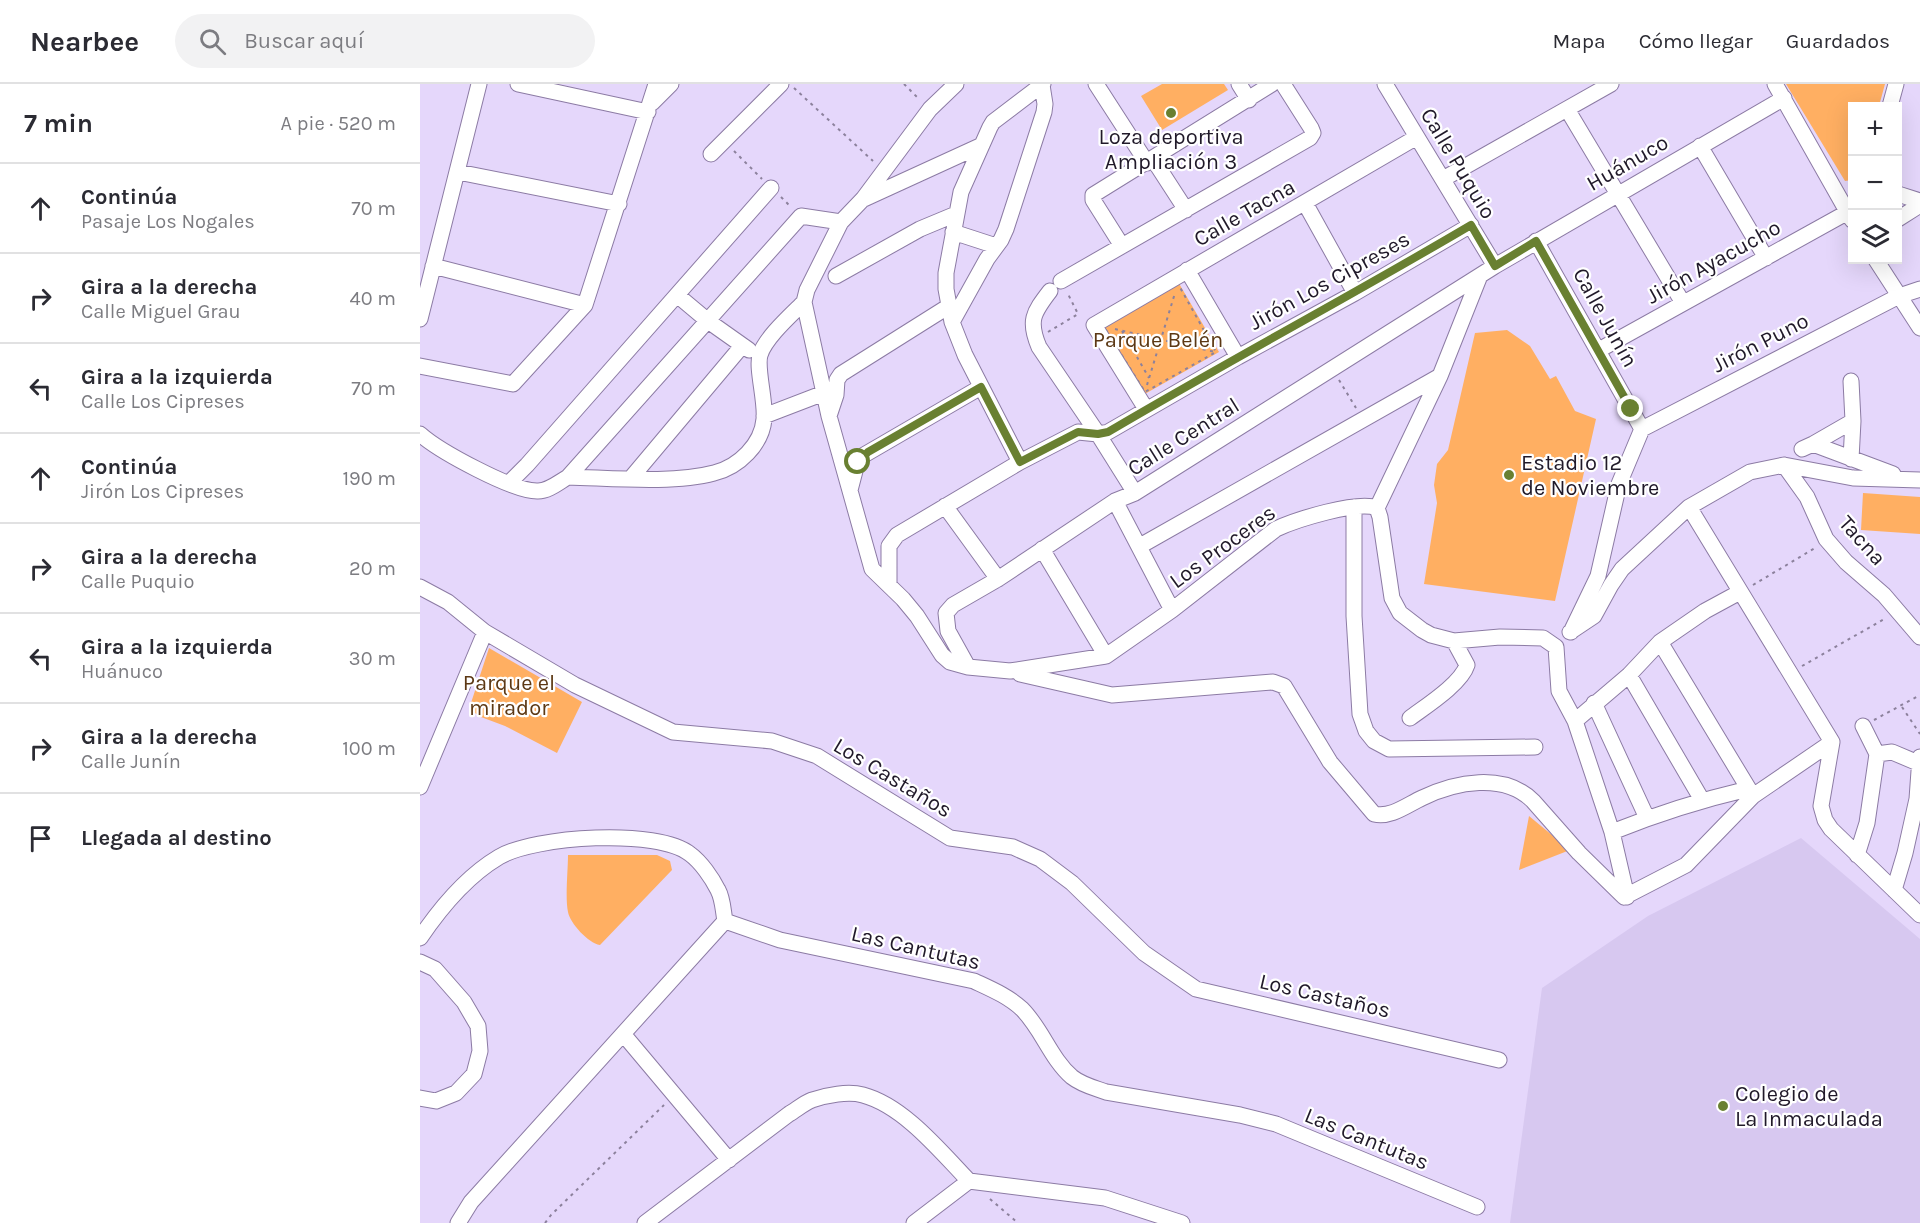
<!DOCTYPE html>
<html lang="es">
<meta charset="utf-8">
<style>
:root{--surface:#fff;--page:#f2f2f3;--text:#2b2b33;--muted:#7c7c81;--line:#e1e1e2}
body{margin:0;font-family:Karla,sans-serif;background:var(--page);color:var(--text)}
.controls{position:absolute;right:18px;top:18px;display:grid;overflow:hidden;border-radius:0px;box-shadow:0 6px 24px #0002}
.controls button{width:54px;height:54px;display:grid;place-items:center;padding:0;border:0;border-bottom:2px solid var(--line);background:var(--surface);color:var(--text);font:30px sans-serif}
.stop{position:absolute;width:18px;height:18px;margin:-14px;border:4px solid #698031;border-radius:50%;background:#fff}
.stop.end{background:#698031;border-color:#fff;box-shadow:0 2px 6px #0008}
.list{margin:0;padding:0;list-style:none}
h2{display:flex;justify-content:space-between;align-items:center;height:78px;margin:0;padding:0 24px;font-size:26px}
h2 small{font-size:20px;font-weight:400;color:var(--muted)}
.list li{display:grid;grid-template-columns:39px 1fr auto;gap:18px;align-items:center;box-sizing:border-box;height:90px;padding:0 24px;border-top:2px solid var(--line)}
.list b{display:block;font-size:22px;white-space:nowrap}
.list p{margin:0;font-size:20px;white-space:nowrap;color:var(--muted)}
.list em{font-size:20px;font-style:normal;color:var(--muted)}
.icon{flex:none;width:33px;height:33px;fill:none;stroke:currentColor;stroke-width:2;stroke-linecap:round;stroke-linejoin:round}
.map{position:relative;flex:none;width:1500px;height:1139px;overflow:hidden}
header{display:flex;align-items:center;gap:36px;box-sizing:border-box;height:84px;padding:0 30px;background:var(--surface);border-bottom:2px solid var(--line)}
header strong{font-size:28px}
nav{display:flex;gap:33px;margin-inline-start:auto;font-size:21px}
.search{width:420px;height:54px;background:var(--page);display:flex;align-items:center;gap:15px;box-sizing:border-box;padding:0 21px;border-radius:33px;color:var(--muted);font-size:22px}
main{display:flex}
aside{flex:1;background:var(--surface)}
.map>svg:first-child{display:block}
</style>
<header>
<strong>Nearbee</strong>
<div class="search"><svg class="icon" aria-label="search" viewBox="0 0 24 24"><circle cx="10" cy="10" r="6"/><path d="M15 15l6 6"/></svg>Buscar aquí</div>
<nav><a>Mapa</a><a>Cómo llegar</a><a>Guardados</a></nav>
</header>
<main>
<aside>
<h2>7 min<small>A pie · 520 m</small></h2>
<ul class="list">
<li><svg class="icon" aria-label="ahead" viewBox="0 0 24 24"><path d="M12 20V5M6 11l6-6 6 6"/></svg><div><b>Continúa</b><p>Pasaje Los Nogales</p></div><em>70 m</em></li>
<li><svg class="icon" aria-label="right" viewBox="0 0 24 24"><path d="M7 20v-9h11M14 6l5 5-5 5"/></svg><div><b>Gira a la derecha</b><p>Calle Miguel Grau</p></div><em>40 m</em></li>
<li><svg class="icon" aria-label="left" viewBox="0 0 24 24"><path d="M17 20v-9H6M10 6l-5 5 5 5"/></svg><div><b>Gira a la izquierda</b><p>Calle Los Cipreses</p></div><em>70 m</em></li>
<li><svg class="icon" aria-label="ahead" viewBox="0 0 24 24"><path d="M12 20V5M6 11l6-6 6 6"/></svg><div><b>Continúa</b><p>Jirón Los Cipreses</p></div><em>190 m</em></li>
<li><svg class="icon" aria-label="right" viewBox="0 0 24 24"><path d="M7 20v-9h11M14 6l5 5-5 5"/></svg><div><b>Gira a la derecha</b><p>Calle Puquio</p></div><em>20 m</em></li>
<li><svg class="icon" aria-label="left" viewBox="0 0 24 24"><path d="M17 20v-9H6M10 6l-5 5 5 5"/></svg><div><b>Gira a la izquierda</b><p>Huánuco</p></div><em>30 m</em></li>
<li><svg class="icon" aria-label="right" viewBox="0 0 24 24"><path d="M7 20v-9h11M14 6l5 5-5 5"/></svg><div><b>Gira a la derecha</b><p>Calle Junín</p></div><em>100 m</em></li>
<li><svg class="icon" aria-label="arrive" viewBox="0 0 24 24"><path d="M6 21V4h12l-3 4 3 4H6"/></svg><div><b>Llegada al destino</b></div></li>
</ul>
</aside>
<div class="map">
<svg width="1500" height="1139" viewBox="0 0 1500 1139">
<rect width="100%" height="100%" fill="#e5d7fb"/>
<!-- built -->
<path fill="#d7c8f0" d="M 1381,754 L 1500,855 L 1500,1139 L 1090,1139 L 1122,904 L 1228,832 Z"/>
<!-- green -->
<path fill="#ffaf62" d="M 742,0 L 804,0 L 808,6 L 742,46 L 721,12 Z
M 1366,0 L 1465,0 L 1459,22 L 1432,22 L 1432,96 L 1425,97 Z
M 757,196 L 799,268 L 723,311 L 681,242 Z
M 1087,246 L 1110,262 L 1130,295 L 1136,292 L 1155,327 L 1176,335 L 1135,517 L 1004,500 L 1017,419 L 1014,401 L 1017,380 L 1028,366 L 1055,249 Z
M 1443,409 L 1500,413 L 1500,450 L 1441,446 Z
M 69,564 L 162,618 L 137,669 L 85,642 L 61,633 L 49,625 Z
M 1109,732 L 1150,766 L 1099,786 Z
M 148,771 L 237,771 L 250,777 L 252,786 L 180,861 C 168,859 150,839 148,828 C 145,814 148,786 148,771 Z"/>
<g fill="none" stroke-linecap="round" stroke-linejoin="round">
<!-- street casing -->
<g stroke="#8c7ba4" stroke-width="17">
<path id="street" d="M 98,0 L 228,28
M 676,0 L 727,79
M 819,0 L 829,16
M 965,0 L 1075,182
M 1355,0 L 1432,136
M 232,19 L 251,0
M 1470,22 L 1476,0
M 1147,25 L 1263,219
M 1280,62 L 1346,174
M 291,70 L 361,0
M 733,75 L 766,126
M 38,88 L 199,120
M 1023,95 L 1191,0
M 1478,110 L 1500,117
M 444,115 L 562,61
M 885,119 L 935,209
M 1478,135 L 1500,121
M 421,138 L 387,206 L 384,218 L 409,332 L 452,485 L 483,515 L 497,532 L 522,571 L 530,578 L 548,583 L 590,587 L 686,572 L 752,526 L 856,445 C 875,436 938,416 957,424 L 960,433 L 972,514 L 980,529 L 1002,546 L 1011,551 L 1034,557 L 1080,553 L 1123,554 L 1136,563 L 1139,607 L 1155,637 L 1192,748 L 1207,813
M 533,148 L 576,162
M 1116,157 L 1222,345
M 702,162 L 673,116 L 673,111 L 852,0
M 1456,176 L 1500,244
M 13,182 L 165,221
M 767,186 L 818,273
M 416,192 L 500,145 L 536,130
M 641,197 L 890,54 L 893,49 L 891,44 L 863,0
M 630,207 C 613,229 608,237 619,263 L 678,350 L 715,409
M 257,211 L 288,237 L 329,266
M 0,235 L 59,0
M 532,238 L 567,175 L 581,156 L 586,145 L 624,28 L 625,20 L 622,1
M 1179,266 L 1428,128
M 0,282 L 93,300 L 165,221 L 236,0
M 726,325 L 674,241 L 997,53
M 344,332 L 404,309
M 409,332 L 416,311 L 417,296 L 421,290 L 529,222
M 1222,345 L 1479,212 L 1500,205
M 0,350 C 19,367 94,408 118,407 C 129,407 139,398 148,393 L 381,132 L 421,138 L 443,115 L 510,25 L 536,0
M 1393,360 L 1473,390
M 1382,365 L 1393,360 L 1433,337
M 1431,375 L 1433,337 L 1431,297
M 600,378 L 545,271 L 532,238 L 526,205 L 526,189 L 541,108 L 570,43 L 573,38 L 623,0
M 1364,381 L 1387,413 L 1406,455 L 1426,478 L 1464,511 L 1500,553
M 148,393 C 191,394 253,400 294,389 C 319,383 342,360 344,335 C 346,318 336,284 340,271 C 345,254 371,231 384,218
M 211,394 L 322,262
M 89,399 L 107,381 L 351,104
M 430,406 L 436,383 L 444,371 L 561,303
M 695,417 L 752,526
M 525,422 L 578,495
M 934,423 L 934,532 L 940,630 L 946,647 L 954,657 L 969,665 L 1115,663
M 1269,423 L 1412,658 L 1401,722 L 1405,736 L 1411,745 L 1500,831
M 957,424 L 1020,292 L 1059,194
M 720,462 L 1020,292
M 622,465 L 686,572
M 469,501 L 469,462 L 477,451 L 600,378 L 658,348 L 678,350 L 688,348 L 818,273 L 935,209 L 1051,141
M 0,503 L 28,518 L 65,548 L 155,601 L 253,648 L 352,657 L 397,672 L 530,754 L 593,763 L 620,775 L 652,799 L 724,869 L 776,905 L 1079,976
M 1150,548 L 1174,532 L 1191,501 L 1202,485 L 1269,423 L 1330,388 L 1364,381 L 1433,394 L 1500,396
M 1151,548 L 1178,492 L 1199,400 L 1222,345
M 1240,558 L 1333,712
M 548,583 L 528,547 L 526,529 L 533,521 L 578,495 L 695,417 L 715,409 L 1075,182 L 1364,14
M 600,590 L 692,611 L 853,598 L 864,602 L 910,678 L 954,730 C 971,734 987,721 1002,714 C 1035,698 1084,688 1113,717 L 1159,769 L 1204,813 L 1266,781 L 1333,712 L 1412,658
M 1209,591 L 1282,716
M 1174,619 L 1227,734
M 990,634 C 1006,622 1041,600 1047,581 L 1034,557
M 1155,637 L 1209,591 L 1240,558 L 1285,527 L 1320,508
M 1457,670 L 1472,668 L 1498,679
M 0,703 L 65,548
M 1192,748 C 1237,730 1281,716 1328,705
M 1437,771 L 1447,739 L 1457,670 L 1443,642
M 1474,806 L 1485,769 L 1497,715 L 1500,673
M 305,837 L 360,856 L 554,897 C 571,905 588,912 602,925 C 622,945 631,975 652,993 C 662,1001 675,1004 686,1008 L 820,1031 L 856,1040 L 1057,1123
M 0,854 C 21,823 47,792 79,773 C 114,752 238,744 270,770 C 281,778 292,794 298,806 C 303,815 303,827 305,837
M 0,878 L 15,885 L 44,918 L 58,942 L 60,967 L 54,990 L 36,1009 L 16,1017 L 0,1014
M 204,951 L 309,1076
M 549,1097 L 685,1114 L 762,1139
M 38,1139 L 51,1118 L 305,837
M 225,1139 L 369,1030 C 376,1026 384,1019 392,1016 C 407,1011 428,1007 443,1011 C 484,1022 521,1068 549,1097
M 494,1139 L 549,1097"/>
</g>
<!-- path -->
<path stroke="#8c819c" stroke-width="2" stroke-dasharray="3 4.5" stroke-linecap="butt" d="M 484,0 L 499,15
M 374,4 L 453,77
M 314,67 L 342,95
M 361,113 L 370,122
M 757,198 L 796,268 L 725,308 L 684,243 Z
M 695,245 L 795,268
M 702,247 L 729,294
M 628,248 L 658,230 L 647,208
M 919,296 L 936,324
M 727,301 L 755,209
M 1333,501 L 1395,464
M 1382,582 L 1466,534
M 1482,623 L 1500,650
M 1454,636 L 1500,611
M 570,1115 L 598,1139
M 125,1139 L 131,1131 L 244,1021"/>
<!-- street -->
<use href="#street" stroke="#fff" stroke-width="15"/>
</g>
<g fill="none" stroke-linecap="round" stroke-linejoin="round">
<!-- route -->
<path stroke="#698031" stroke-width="8" d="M 438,378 L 448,368 L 561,303 L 600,378 L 658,348 L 678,350 L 688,348 C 808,277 931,212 1051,141 L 1075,182 L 1116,157 L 1211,325"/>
</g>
<!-- markers -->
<g fill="#698031" stroke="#fff" stroke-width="2">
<circle cx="751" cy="29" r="6"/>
<circle cx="1089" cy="391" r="6"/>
<circle cx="1303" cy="1022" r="6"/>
</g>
<g text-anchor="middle" stroke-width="4.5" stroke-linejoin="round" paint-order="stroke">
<!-- poi labels -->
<g font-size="22" fill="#201929" stroke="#fff" text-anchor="start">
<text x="751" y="60" text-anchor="middle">Loza deportiva<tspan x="751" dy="25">Ampliación 3</tspan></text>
<text x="1101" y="386">Estadio 12<tspan x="1101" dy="25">de Noviembre</tspan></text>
<text x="1315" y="1017">Colegio de<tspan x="1315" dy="25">La Inmaculada</tspan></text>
</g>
<!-- street labels -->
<g font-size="22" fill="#201929" stroke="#fff">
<text transform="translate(1207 78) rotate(-30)" y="8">Huánuco</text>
<text transform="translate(1039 79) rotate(59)" y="8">Calle Puquio</text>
<text transform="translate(824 128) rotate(-30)" y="8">Calle Tacna</text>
<text transform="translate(1293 177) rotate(-29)" y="8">Jirón Ayacucho</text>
<text transform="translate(909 196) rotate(-29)" y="8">Jirón Los Cipreses</text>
<text transform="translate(1186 233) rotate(61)" y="8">Calle Junín</text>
<text transform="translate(1340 258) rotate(-27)" y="8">Jirón Puno</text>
<text transform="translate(763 352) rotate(-32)" y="8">Calle Central</text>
<text transform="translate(1443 456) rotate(48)" y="8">Tacna</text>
<text transform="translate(802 462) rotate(-36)" y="8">Los Proceres</text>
<text transform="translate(473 693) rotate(31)" y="8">Los Castaños</text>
<text transform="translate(496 863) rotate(13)" y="8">Las Cantutas</text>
<text transform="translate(905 911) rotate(13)" y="8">Los Castaños</text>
<text transform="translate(947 1054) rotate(22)" y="8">Las Cantutas</text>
</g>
<!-- park labels -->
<g font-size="22" fill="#5c3814" stroke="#fff">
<text x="738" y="263">Parque Belén</text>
<text x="89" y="606">Parque el<tspan x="89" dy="25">mirador</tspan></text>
</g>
</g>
</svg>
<div class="controls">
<button>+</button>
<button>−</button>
<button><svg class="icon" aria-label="layers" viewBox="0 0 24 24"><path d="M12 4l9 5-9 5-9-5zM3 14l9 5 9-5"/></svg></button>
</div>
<div class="stop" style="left:438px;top:378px"></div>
<div class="stop end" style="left:1211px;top:325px"></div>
</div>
</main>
